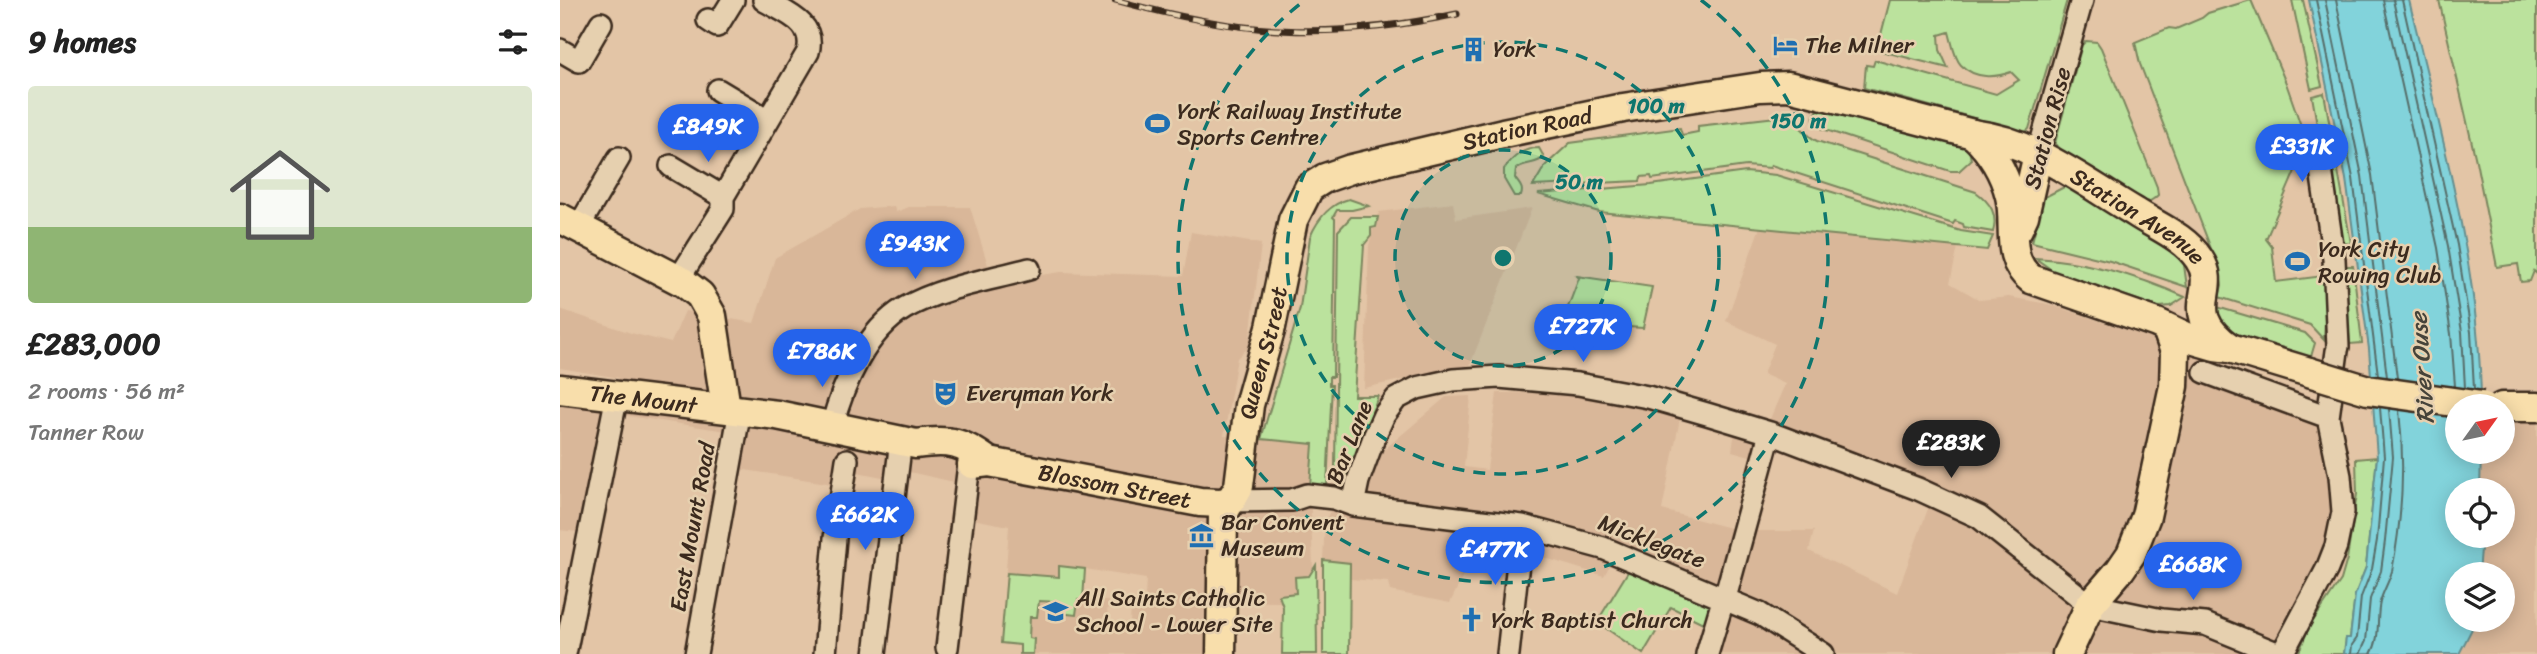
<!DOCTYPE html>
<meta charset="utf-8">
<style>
body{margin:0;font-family:Sriracha,sans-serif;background:#f6f6f6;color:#222;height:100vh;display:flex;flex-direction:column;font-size:26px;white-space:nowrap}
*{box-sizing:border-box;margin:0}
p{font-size:23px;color:#767676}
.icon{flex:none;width:38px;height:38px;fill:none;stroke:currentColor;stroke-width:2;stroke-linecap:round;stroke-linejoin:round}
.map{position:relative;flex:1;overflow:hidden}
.side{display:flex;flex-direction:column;background:#fff;width:560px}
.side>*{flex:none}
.needle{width:46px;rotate:57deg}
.controls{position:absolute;left:1885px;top:394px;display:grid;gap:14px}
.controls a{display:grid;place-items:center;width:70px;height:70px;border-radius:50%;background:#fff;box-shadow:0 4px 18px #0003;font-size:35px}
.price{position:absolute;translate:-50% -60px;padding:0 16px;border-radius:24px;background:#2563eb;color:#fff;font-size:23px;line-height:46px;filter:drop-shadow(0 2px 4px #0008)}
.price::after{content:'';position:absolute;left:50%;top:42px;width:21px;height:16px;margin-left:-10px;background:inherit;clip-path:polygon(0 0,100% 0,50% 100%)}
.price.active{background:#222;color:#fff}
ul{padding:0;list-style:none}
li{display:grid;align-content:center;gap:14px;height:371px;padding:0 28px}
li+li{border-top:2px solid #e0e0e0}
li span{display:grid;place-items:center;height:217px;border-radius:7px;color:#555}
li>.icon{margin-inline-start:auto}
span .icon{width:126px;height:126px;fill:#fffc;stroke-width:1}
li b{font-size:30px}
h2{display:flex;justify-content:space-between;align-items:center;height:84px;padding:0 28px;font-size:30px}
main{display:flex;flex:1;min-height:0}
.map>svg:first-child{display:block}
.built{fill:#d9b799;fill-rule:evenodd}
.green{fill:#bbe29d;stroke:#7b865e;stroke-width:2}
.water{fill:#82d3db;stroke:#668f8f;stroke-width:2}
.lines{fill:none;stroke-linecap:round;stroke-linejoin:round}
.shore{stroke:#576e6a;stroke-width:2}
.minor-casing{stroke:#3b2a1e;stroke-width:26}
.major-casing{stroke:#3b2a1e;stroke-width:33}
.minor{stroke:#e6d0af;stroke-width:21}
.major{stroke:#f8deab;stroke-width:28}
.rail-casing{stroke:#3b2a1e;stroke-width:7}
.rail{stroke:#e6d0af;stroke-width:4.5;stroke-dasharray:13;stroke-linecap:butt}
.major-bridge-casing{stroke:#3b2a1e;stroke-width:33;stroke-linecap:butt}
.major-bridge{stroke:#f8deab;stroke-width:28}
.ring{fill:none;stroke:#0f766e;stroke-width:3.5;stroke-dasharray:12 9}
.labels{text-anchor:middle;stroke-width:5;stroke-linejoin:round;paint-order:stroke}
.poi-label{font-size:23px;fill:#3b2a1e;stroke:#e6d0af;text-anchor:start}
.street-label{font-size:23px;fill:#3b2a1e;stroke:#e6d0af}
.water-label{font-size:24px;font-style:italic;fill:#46433a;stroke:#e6d0af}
.centre{fill:#0f766e;stroke:#e6d0af;stroke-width:3.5}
.ring-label{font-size:21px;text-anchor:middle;font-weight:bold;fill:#0f766e;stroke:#e6d0af;stroke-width:5;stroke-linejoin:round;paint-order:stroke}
</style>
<main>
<section class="side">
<h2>9 homes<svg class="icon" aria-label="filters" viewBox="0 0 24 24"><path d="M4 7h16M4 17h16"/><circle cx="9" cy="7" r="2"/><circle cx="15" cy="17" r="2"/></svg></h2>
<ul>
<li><span style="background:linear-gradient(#dfe7d0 65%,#8fb573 0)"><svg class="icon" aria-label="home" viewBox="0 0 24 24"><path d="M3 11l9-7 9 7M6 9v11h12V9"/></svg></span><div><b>£283,000</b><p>2 rooms · 56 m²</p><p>Tanner Row</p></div></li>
</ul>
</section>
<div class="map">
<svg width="1977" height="654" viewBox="0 0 1977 654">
<rect width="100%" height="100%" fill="#e3c5a6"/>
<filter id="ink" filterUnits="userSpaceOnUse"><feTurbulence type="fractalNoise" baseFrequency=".0143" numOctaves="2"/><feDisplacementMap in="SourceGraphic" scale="14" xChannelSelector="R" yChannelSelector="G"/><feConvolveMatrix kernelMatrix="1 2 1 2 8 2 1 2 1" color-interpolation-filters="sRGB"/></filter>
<g filter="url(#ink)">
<path class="built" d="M893,203L896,219L972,208L910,365L804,388L809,246L813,229L817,228L819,212Z
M334,206L336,212L349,207H410L431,275L463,278L501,272L623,276L631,232L701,244L689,347L677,358L664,436L753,444L750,487L753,568L736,593L719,595L721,602L655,601L654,654H460V645L441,643L449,526L407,518L411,488L394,482L345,471L327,478L277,468L273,484L173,468L179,433L62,415L35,534L0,530V401L50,406L59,378L0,368V309L71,333L111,343L125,311L194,323L215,258L300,209ZM525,569L586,579L585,597H578L577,604H571L570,624L541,622L542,618H547L548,601L523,600Z
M1200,227L1398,247L1390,283L1420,300L1449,297L1488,304L1597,340L1768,417L1774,524L1717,654H1143L1154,605L1051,563L1044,576L972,554L941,571L906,570L890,603L830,591L828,582L790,579V563L763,560L765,521L785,483L886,397L911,396L904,467L927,470L937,393L994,392L1121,413L1102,510L1181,531H1254L1249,551L1337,593L1372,498L1206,441L1201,459L1172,451L1175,430L1207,426L1225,384L1203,374L1215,344L1166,321Z
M1943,418H1977V654H1899L1913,625L1912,620H1942V574H1919L1922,536H1942V490H1920L1921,452H1942Z"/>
<path class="green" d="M1330,0H1507L1469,129L1465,132L1304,88L1306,65L1313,66L1315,60L1436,94L1459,80L1451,72C1435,78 1415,79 1401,65C1394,58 1392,42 1389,32L1379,35L1380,50L1388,68L1317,50Z
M1691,0L1726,83L1747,143L1706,239L1712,247L1716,282L1763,276L1766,301L1764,340L1750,325L1659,297L1662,285L1658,267L1580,64L1575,42L1609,28L1616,29L1642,18L1648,13Z
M1732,0H1743L1762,86L1751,89Z
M1879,0H1977V274L1974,271L1970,281L1961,282L1958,264L1937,267L1916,161Z
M1526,41L1537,42L1541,48L1597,187L1598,195C1593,200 1589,203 1582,201L1501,150L1495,143L1522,45Z
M1764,93L1791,243L1778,244L1752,96Z
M1261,108L1404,144L1409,149L1411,160L1399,171H1390L1263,129C1251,123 1251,115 1261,108Z
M1225,116C1239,121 1244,135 1257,141L1416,192C1431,203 1438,215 1433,232L1404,227L1403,224L1395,221L1393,224L1211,165L1210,168L1186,166L1092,179L1091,176L1081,177L1080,181L973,186L985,166L1010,143L1120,128L1122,135L1138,132V126Z
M979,148L984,157C977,165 964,162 956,169L955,178C959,185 964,187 961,196H954L944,179V169C953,157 963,148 979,148Z
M1186,172L1216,175L1401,231L1433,236L1427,250L1039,212L978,194L1091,185Z
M1508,185L1616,255L1624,265L1627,287L1550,261L1472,242L1483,198Z
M789,199L809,206L792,210H777L773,217L775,219L773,377H769V385H772L767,486L750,487L753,444L701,439L740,308L750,237C758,219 769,204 789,199Z
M791,217H818L816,227L811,228V236L804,245L794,396H818L785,483L778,486L779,469L775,467L778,231Z
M1475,258C1527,261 1576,275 1625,297L1611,306L1599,307L1496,273Z
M1783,266H1793L1802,343L1790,344Z
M1017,276L1092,287L1083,328L1002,323L1019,278Z
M1657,307L1745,333L1755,343L1750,360L1671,335L1657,313Z
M1817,457L1806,567L1795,595L1790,638H1786L1784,654H1738L1749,627L1781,580L1787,559L1797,494L1796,459Z
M763,560L790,563L789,654H763Z
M756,565L757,654H722L723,607L719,595L736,593L735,577L749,576Z
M499,566L525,569L523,600H518L516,615L499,613L500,602L479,601L477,617H470L469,638L474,639L473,654H460V645L441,643L447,573L499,577Z
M1069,570L1154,605L1149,626L1111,607L1083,654L1037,622Z"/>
<path class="water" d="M1749,0H1849C1880,129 1921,273 1921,406H1897V452H1921L1920,490H1897V536H1922L1919,574H1897V620H1912L1914,625L1899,654H1784L1786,638H1790L1795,595L1806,567L1817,457L1809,349L1786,179Z"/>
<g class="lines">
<path class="shore" d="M1756,0L1793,178L1818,375
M1765,0L1802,176L1827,377
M1776,0L1812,175L1837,378
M1823,0L1878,248L1891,334L1895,386
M1833,0L1888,246L1902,332L1905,388
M1842,0L1897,245L1911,332L1914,389
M1791,654L1792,645L1797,638L1801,597L1812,569L1817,540L1824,457L1820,408
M1800,654L1806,641L1810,599L1821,571L1825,541L1833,457L1829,409
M1811,654C1821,638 1816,619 1820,602C1823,591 1829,582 1832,571C1842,519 1845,463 1839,410"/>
<defs>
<path id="minor" d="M148,20L157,26L173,0
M0,50L19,61L41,23
M158,90L208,120
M1757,142L1774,259L1778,347
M1478,154L1522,0
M111,166L163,197
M18,228L59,158
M118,280L163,209V197L248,52C256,22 225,13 204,0
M1645,372L1768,417
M272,426C283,384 306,331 345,308C382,287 429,280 469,269
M671,501L732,500L747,495L774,498L793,505L962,526L1043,548L1200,614L1263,654
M793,505L798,481L815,435L824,415L836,399L857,388L893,380L939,377L1018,384L1088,397L1147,414L1210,433L1358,489L1419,517L1530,605L1602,620L1645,624L1719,654
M1165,598L1210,433
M387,648L409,464
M5,654L57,395
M136,654L180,410
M265,654L275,538L287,460
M315,654L341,440
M948,654L962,526
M1147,654L1164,597
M1722,654L1767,569L1776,546L1783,512L1780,476L1768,417L1777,351"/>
<g id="major">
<path d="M1413,134C1431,151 1444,172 1450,196C1457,224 1444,259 1471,279L1597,323L1631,339L1655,346L1670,348L1749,372"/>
<path d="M0,218L123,282L140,295L152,316L166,408"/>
<path d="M1458,229L1464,216L1478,154"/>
<path id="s1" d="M0,389L217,415L356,444C390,439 402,442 429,462"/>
<path d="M1942,407H1977"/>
<path id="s2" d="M412,464L429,462L640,502L660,503L671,501"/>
<path id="s3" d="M661,654L663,514L679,486L689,405L711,327L733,220L749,188L765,178L791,169L943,133L1063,108L1200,87L1228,86L1248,91L1413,134C1435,137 1459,144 1479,155C1512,171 1543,193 1575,212C1596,226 1625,237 1639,259C1661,291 1618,311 1670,348"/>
<path d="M1507,654L1530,605L1560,570L1571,554L1586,516L1614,386L1615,352L1607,329"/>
</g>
</defs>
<use href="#minor" class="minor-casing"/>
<use href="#major" class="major-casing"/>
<use href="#minor" class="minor"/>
<use href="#major" class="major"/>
<defs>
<path id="rail" d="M555,0C681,35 768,41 897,14"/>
</defs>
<use href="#rail" class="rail-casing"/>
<use href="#rail" class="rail"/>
<defs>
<path id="major-bridge" d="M1749,372L1808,390L1922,406"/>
</defs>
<use href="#major-bridge" class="major-bridge-casing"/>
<use href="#major-bridge" class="major-bridge"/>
</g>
</g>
<circle cx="943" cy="258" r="108" fill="#0f766e" fill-opacity=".12"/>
<g class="ring">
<circle cx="943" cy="258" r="108"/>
<circle cx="943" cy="258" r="216"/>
<path d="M1141 0A325 325 0 1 1 745 0"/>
</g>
<defs>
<symbol id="hotel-bare" viewBox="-9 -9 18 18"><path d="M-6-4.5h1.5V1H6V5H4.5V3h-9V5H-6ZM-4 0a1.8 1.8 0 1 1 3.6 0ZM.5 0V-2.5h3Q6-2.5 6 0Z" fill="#1f6fb2" stroke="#e6d0af" stroke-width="2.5" paint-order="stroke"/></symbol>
<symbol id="building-bare" viewBox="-9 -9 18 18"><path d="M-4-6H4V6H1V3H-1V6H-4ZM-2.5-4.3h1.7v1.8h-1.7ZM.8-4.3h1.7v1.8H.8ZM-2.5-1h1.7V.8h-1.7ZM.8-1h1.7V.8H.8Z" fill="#1f6fb2" stroke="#e6d0af" stroke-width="2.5" paint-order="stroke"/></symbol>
<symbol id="stadium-bare" viewBox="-9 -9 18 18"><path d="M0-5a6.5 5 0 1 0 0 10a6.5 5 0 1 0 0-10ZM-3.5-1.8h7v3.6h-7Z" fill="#1f6fb2" stroke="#e6d0af" stroke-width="2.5" paint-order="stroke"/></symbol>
<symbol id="theatre-bare" viewBox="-9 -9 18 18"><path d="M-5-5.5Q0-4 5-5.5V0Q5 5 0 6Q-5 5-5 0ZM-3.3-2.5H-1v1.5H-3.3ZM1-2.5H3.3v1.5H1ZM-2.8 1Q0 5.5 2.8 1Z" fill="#1f6fb2" stroke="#e6d0af" stroke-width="2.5" paint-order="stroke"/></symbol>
<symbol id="museum-bare" viewBox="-9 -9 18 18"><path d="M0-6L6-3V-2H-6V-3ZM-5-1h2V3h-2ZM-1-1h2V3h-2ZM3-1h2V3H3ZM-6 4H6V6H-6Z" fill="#1f6fb2" stroke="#e6d0af" stroke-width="2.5" paint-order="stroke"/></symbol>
<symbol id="school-bare" viewBox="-9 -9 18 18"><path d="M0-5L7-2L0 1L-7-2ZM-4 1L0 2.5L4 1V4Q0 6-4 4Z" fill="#1f6fb2" stroke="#e6d0af" stroke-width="2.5" paint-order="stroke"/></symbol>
<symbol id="church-bare" viewBox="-9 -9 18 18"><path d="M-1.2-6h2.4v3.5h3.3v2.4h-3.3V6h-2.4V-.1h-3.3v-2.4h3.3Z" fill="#1f6fb2" stroke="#e6d0af" stroke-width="2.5" paint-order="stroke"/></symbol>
</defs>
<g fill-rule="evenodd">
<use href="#hotel-bare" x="1208" y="28" width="35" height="35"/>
<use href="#building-bare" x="896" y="32" width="35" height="35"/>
<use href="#stadium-bare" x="580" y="106" width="35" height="35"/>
<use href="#stadium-bare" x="1720" y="244" width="35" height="35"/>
<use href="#theatre-bare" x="368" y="376" width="35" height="35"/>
<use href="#museum-bare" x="624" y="518" width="35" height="35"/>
<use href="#school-bare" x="478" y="594" width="35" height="35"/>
<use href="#church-bare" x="894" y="602" width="35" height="35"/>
</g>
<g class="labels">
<g class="poi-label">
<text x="1245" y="53">The Milner</text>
<text x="933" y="57">York</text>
<text x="617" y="119">York Railway Institute<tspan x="617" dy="26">Sports Centre</tspan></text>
<text x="1758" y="257">York City<tspan x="1758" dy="26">Rowing Club</tspan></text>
<text x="406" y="401">Everyman York</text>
<text x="661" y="530">Bar Convent<tspan x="661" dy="26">Museum</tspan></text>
<text x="516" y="606">All Saints Catholic<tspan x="516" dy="26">School - Lower Site</tspan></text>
<text x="931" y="628">York Baptist Church</text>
</g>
<g class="street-label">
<text dy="8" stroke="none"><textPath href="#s3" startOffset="707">Station Road</textPath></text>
<text transform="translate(1487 128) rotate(-75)" y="8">Station Rise</text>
<text dy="8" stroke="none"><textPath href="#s3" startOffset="1349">Station Avenue</textPath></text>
<text dy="8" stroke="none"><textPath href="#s3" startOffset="308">Queen Street</textPath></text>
<text dy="8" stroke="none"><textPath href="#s1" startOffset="84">The Mount</textPath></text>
<text transform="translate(789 442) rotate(-68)" y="8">Bar Lane</text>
<text dy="8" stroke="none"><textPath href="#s2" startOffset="145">Blossom Street</textPath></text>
<text transform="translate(132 527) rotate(-80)" y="8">East Mount Road</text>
<text transform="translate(1092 541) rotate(21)" y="8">Micklegate</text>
</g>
<g class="water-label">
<text transform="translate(1862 368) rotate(-94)" y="8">River Ouse</text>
</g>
</g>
<circle cx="943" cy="258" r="10" class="centre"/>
<g class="ring-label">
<text x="1096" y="113">100 m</text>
<text x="1238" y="128">150 m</text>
<text x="1019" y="189">50 m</text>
</g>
</svg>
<div class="controls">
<a><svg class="needle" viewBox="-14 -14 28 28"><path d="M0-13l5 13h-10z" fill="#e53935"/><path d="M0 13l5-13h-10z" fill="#767676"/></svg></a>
<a><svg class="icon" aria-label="locate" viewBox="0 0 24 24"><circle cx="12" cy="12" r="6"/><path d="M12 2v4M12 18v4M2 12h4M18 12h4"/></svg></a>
<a><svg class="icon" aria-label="layers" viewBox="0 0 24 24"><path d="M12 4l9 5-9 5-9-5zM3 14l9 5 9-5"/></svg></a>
</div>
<b class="price" style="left:148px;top:164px">£849K</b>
<b class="price" style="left:1742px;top:184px">£331K</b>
<b class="price" style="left:355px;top:281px">£943K</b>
<b class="price" style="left:1023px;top:364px">£727K</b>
<b class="price" style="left:262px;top:389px">£786K</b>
<b class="price active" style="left:1391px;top:480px">£283K</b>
<b class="price" style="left:305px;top:552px">£662K</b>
<b class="price" style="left:935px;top:587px">£477K</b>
<b class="price" style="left:1633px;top:602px">£668K</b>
</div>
</main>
